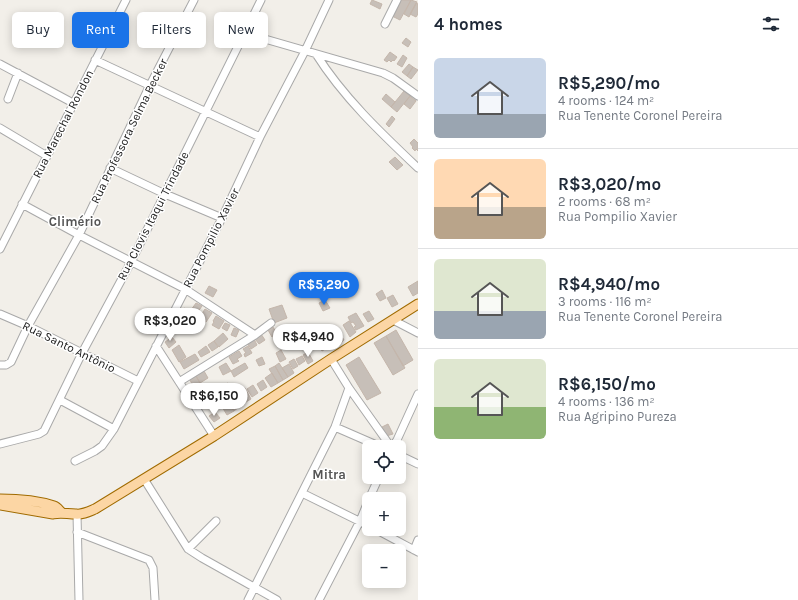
<!DOCTYPE html>
<meta charset="utf-8">
<style>
body{margin:0;font-family:Karla,sans-serif;background:#f2f2f3;color:#1f2937;height:100vh;display:flex;flex-direction:column;font-size:15px;white-space:nowrap}
*{box-sizing:border-box;margin:0}
p{font-size:13px;color:#747a83}
.icon{flex:none;width:22px;height:22px;fill:none;stroke:currentColor;stroke-width:2;stroke-linecap:round;stroke-linejoin:round}
.map{position:relative;flex:1;overflow:hidden}
.drawer{display:flex;flex-direction:column;background:#fff;width:380px}
.drawer>*{flex:none}
.top-card{position:absolute;left:12px;top:12px;width:346px;height:36px;display:flex;gap:8px}
.tools{position:absolute;left:362px;top:440px;display:grid;gap:8px}
.tools a{display:grid;place-items:center;width:44px;height:44px;border-radius:6px;background:#fff;box-shadow:0 2px 10px #0003;font-size:20px}
.price{position:absolute;translate:-50% -34px;padding:0 9px;border-radius:14px;background:#fff;color:#222;font-size:13px;line-height:26px;filter:drop-shadow(0 1px 2px #0008)}
.price::after{content:'';position:absolute;left:50%;top:24px;width:12px;height:9px;margin-left:-6px;background:inherit;clip-path:polygon(0 0,100% 0,50% 100%)}
.price.on{background:#1a73e8;color:#fff}
ul{padding:0;list-style:none}
li{display:flex;align-items:center;gap:12px;height:100px;padding:0 16px}
li+li{border-top:1px solid #e0e1e3}
li span{display:grid;place-items:center;flex:none;width:112px;height:80px;border-radius:6px;color:#555}
li>.icon{margin-inline-start:auto}
span .icon{width:48px;height:48px;fill:#fffc;stroke-width:1}
li b{font-size:17px}
h2{display:flex;justify-content:space-between;align-items:center;height:48px;padding:0 16px;font-size:17px}
.pill{padding:0 14px;border-radius:6px;background:#fff;box-shadow:0 2px 10px #0003;font-size:14px;line-height:36px}
.pill.on{background:#1a73e8;color:#fff}
main{display:flex;flex:1;min-height:0}
.map>svg:first-child{display:block}
.building{fill:#c7bfb8;stroke:#c4b6ab}
.lines{fill:none;stroke-linecap:round;stroke-linejoin:round}
.minor-casing{stroke:#a9a9a9;stroke-width:9}
.major-casing{stroke:#a06b00;stroke-width:11}
.minor{stroke:#fff;stroke-width:7}
.major{stroke:#fcd6a4;stroke-width:9}
.labels{text-anchor:middle;stroke-width:3;stroke-linejoin:round;paint-order:stroke}
.street-label{font-size:12px;fill:#222;stroke:#fff}
.neighbourhood-label{font-size:13px;font-weight:bold;fill:#555;stroke:#fff}
</style>
<main>
<div class="map">
<svg width="418" height="600" viewBox="0 0 418 600">
<rect width="100%" height="100%" fill="#f2efe9"/>
<path class="building" d="M372,0L382,4L380,9L370,4Z
M401,0H411L400,20L392,16Z
M411,0L417,2L409,17L404,14Z
M416,3L418,4V14L416,17L410,14Z
M406,38L411,42L408,47L402,43Z
M390,52L397,57L394,61L393,60L391,62L389,60L387,62L384,60Z
M403,55L407,58L402,67L397,64Z
M409,64L413,67L407,76L402,72Z
M413,67L418,70L411,79L407,76Z
M404,91L410,96L397,112L391,107Z
M386,94L395,102L391,107L382,99Z
M410,96L416,101L410,109L404,104Z
M392,116L395,119L389,127L386,124Z
M414,139L418,143V151L416,149L415,151L412,148L413,147L410,143Z
M395,157L403,165L397,170L389,162Z
M418,281V293L413,296L408,287Z
M209,286L217,290L213,297L205,293Z
M382,290L386,298L380,301L376,294Z
M393,295L398,304L392,307L387,298Z
M325,300L330,308L323,311L319,303Z
M196,303L202,306L197,313L191,310Z
M282,305L287,318L274,323L269,309Z
M184,308L190,311L186,318L180,315Z
M205,309L212,313L206,322L199,318Z
M369,311L374,319L368,322L363,314Z
M356,313L364,326L356,330L354,327L356,326L353,322L351,323L348,317Z
M216,316L224,321L219,329L212,325L214,322L213,321Z
M349,321L356,332L350,337L343,325Z
M225,323L230,325L227,331L222,328Z
M273,327L277,334L272,337L268,330Z
M234,328L239,330L236,337L231,335Z
M337,329L344,340L339,344L332,333Z
M396,330L413,360L403,366L386,336Z
M223,333L228,339L219,347L214,341Z
M322,333L330,346L322,351L314,338Z
M261,334L265,340L259,344L255,339Z
M386,336L405,368L393,375L374,343Z
M172,337L176,342L169,348L165,342Z
M254,339L257,345L251,349L247,343Z
M214,341L218,347L212,351L208,345Z
M179,345L186,357L179,362L172,350Z
M206,346L210,352L201,357L198,352Z
M248,346L252,353L245,357L244,354L246,353L243,349Z
M281,350L286,359L280,362L276,353Z
M239,351L242,356L237,359L239,361L233,364L229,357Z
M308,352L313,361L308,364L303,355Z
M195,354L199,360L184,369L180,362Z
M302,356L305,361L299,365L296,359Z
M262,357L265,364L259,366L256,360Z
M359,357L381,393L367,400L346,365Z
M294,359L298,366L293,369L289,362Z
M226,363L231,371L223,375L219,367Z
M245,363L248,368L234,377L231,371Z
M279,363L288,377L283,380L275,366Z
M289,364L294,373L288,377L282,368Z
M275,366L283,380L278,383L269,369Z
M204,371L208,378L200,383L196,376Z
M272,373L278,383L271,387L265,378Z
M196,376L200,383L193,386L190,380Z
M263,380L267,387L261,391L257,384Z
M228,383L232,390L227,393L222,386Z
M253,385L258,393L252,397L247,389Z
M245,388L251,399L246,402L240,391Z
M243,396L246,402L241,405L237,399Z
M233,397L239,407L234,411L227,401Z
M227,401L234,411L227,415L221,405Z
M215,412L220,418L214,422L209,416Z
M388,424L393,434L386,436L382,427Z"/>
<g class="lines">
<defs>
<path id="minor" d="M385,24L397,0
M244,33L383,73L393,78L418,96
M316,54C343,97 381,133 418,168
M95,60L260,137
M0,64L73,103
M8,99L18,73
M0,128L47,156
M110,168L165,194L222,218
M22,204L79,235L185,289L255,335
M0,249L126,0
M0,314L28,326L138,381
M393,320L418,333
M156,346L214,436
M331,359L349,388L391,447
M0,365H6L11,362L28,326L79,235L150,85L194,0
M179,382L255,335L271,323
M60,400L114,429
M335,427L381,447
M0,444L39,434L44,431L82,353L131,262L261,0
M392,447L397,440L418,394
M399,455L418,464
M75,461L95,451L102,446L114,429L222,218L260,137L305,51L329,0
M144,479L188,549L202,558L277,600
M302,493L369,526
M369,499L379,477
M77,514L79,600
M375,529L418,552
M77,532L149,560L153,568L155,600
M188,549L216,521
M414,550L418,540
M248,600L335,427L349,388
M319,600L360,521L369,499"/>
<path id="major" d="M0,499C16,499 39,501 54,506C57,507 59,510 61,512
M0,505L53,514C61,512 67,514 76,514C82,515 88,512 95,509L214,436L331,359L418,304"/>
</defs>
<use href="#minor" class="minor-casing"/>
<use href="#major" class="major-casing"/>
<use href="#minor" class="minor"/>
<use href="#major" class="major"/>
</g>
<g class="labels">
<g class="street-label">
<text transform="translate(63 124) rotate(-63)" y="4">Rua Marechal Rondon</text>
<text transform="translate(129 131) rotate(-64)" y="4">Rua Professora Selma Becker</text>
<text transform="translate(153 216) rotate(-63)" y="4">Rua Clovis Itaqui Trindade</text>
<text transform="translate(211 238) rotate(-63)" y="4">Rua Pompilio Xavier</text>
<text transform="translate(69 347) rotate(26)" y="4">Rua Santo Antônio</text>
</g>
<g class="neighbourhood-label">
<text x="75" y="226">Climério</text>
<text x="329" y="479">Mitra</text>
</g>
</g>
</svg>
<div class="tools">
<a><svg class="icon" aria-label="locate" viewBox="0 0 24 24"><circle cx="12" cy="12" r="6"/><path d="M12 2v4M12 18v4M2 12h4M18 12h4"/></svg></a>
<a>+</a>
<a>−</a>
</div>
<b class="price on" style="left:324px;top:306px">R$5,290</b>
<b class="price" style="left:170px;top:342px">R$3,020</b>
<b class="price" style="left:308px;top:358px">R$4,940</b>
<b class="price" style="left:214px;top:417px">R$6,150</b>
<div class="top-card">
<a class="pill">Buy</a>
<a class="pill on">Rent</a>
<a class="pill">Filters</a>
<a class="pill">New</a>
</div>
</div>
<section class="drawer">
<h2>4 homes<svg class="icon" aria-label="filters" viewBox="0 0 24 24"><path d="M4 7h16M4 17h16"/><circle cx="9" cy="7" r="2"/><circle cx="15" cy="17" r="2"/></svg></h2>
<ul>
<li><span style="background:linear-gradient(#c9d6e8 70%,#9aa5b1 0)"><svg class="icon" aria-label="home" viewBox="0 0 24 24"><path d="M3 11l9-7 9 7M6 9v11h12V9"/></svg></span><div><b>R$5,290/mo</b><p>4 rooms · 124 m²</p><p>Rua Tenente Coronel Pereira</p></div></li>
<li><span style="background:linear-gradient(#ffd9b3 60%,#b9a48a 0)"><svg class="icon" aria-label="home" viewBox="0 0 24 24"><path d="M3 11l9-7 9 7M6 9v11h12V9"/></svg></span><div><b>R$3,020/mo</b><p>2 rooms · 68 m²</p><p>Rua Pompilio Xavier</p></div></li>
<li><span style="background:linear-gradient(#dfe7d0 65%,#9aa5b1 0)"><svg class="icon" aria-label="home" viewBox="0 0 24 24"><path d="M3 11l9-7 9 7M6 9v11h12V9"/></svg></span><div><b>R$4,940/mo</b><p>3 rooms · 116 m²</p><p>Rua Tenente Coronel Pereira</p></div></li>
<li><span style="background:linear-gradient(#dfe7d0 60%,#8fb573 0)"><svg class="icon" aria-label="home" viewBox="0 0 24 24"><path d="M3 11l9-7 9 7M6 9v11h12V9"/></svg></span><div><b>R$6,150/mo</b><p>4 rooms · 136 m²</p><p>Rua Agripino Pureza</p></div></li>
</ul>
</section>
</main>
